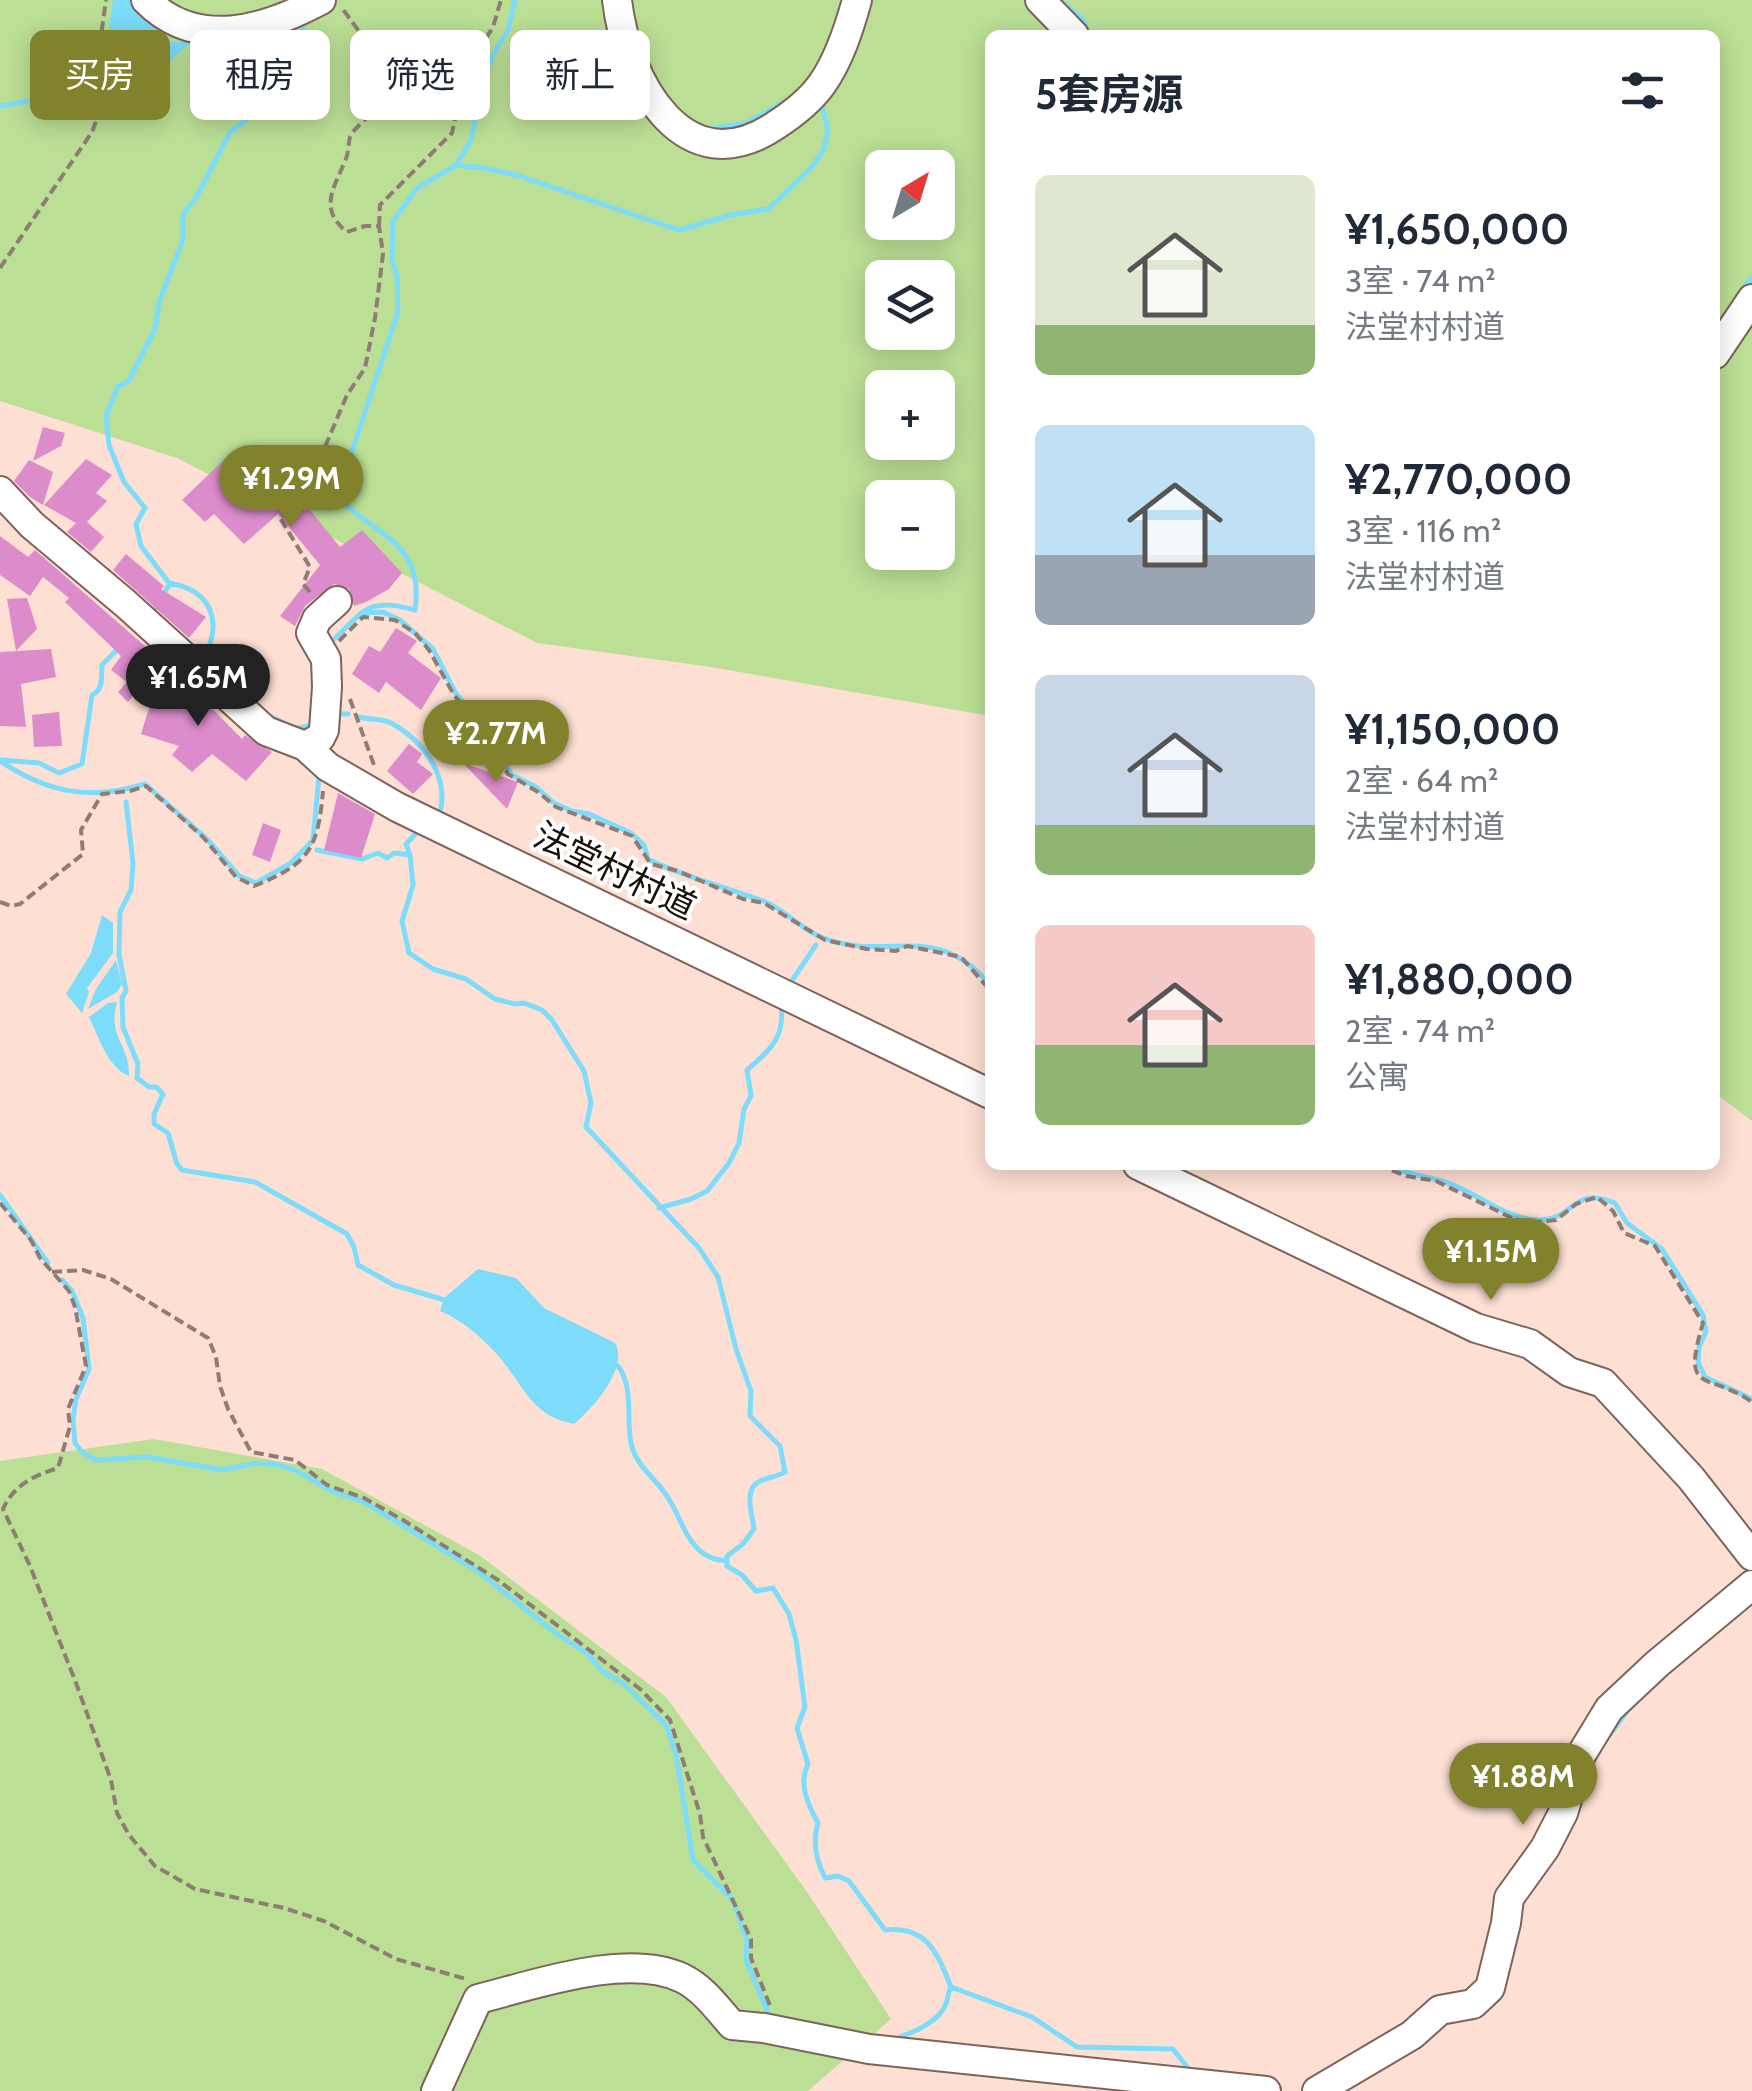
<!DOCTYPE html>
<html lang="zh">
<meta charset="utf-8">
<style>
body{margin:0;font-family:Cabin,"Noto Sans SC",sans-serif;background:#f6f6f7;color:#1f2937;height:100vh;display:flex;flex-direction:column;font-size:38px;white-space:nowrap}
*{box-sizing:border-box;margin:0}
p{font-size:32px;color:#747a83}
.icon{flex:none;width:55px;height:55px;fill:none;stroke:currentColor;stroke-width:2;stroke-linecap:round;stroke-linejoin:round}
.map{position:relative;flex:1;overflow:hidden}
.panel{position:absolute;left:985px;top:30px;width:735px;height:1140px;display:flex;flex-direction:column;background:#fff;border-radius:15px;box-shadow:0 5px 25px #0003}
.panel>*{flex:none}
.banner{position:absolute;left:30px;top:30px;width:805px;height:90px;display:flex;gap:20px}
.needle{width:65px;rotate:38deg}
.tools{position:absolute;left:865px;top:150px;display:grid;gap:20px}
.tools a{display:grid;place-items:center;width:90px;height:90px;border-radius:15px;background:#fff;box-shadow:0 5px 25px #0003;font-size:50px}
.price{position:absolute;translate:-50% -85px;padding:0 22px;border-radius:35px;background:#81822b;color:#fff;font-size:32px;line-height:65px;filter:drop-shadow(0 2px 5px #0008)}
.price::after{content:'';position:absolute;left:50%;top:60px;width:30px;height:22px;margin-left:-15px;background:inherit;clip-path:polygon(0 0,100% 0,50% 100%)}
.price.on{background:#222;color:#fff}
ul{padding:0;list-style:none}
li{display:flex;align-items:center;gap:30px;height:250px;padding:0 50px}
li span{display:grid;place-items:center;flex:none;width:280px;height:200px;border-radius:15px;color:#555}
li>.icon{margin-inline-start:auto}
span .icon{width:120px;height:120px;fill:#fffc;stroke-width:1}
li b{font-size:42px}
h2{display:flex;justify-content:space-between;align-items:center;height:120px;padding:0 50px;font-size:42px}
.tag{padding:0 35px;border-radius:15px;background:#fff;box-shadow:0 5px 25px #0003;font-size:35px;line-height:90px}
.tag.on{background:#81822b;color:#fff}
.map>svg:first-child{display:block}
.green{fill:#bbdf95;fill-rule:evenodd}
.water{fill:#7cdcfa}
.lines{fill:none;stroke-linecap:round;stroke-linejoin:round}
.stream{stroke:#7cdcfa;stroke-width:5}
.building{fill:#dc8ccb}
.minor-casing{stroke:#7d6359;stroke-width:32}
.path{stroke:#907c74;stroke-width:4;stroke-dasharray:10 5;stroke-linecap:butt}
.minor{stroke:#fff;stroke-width:28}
.labels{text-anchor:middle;stroke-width:8;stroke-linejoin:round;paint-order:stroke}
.street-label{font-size:35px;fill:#180e0a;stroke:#fff}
</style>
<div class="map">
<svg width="1752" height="2091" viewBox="0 0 1752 2091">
<rect width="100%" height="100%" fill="#fddfd3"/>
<path class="green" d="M0,0H1752V1121L1715,1093V35H990V716L711,667L537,643L177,458L0,401ZM882,168H938V222H882ZM882,278H938V332H882ZM882,388H938V442H882ZM882,498H938V552H882Z
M154,1439L322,1469L479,1555L666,1697L807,1892L891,2019L808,2091H0V1461Z"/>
<path class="water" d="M113,0H135L170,42H192L148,79L137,81L115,67L109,26Z
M102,915L113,923V953L87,988L89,992L82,1013L66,994L91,953Z
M116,960L122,984L117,992L88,1009L96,989Z
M117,1002C107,1038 130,1043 129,1076C107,1067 99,1037 89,1017L108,1003Z
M478,1269L516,1278L544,1308L615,1343C629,1368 593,1408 574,1424C533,1417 524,1387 501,1359C484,1339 464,1321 440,1311L444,1298Z"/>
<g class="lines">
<path class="stream" d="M1060,0L1083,20L1089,35
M0,106L70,94
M709,129L747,123L791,98
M456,165L471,140L480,93L492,56L508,30L515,0
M1739,294L1752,277
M361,613C378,601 396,605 415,610C425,542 376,536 337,497L398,312L397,276L392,261L393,221L417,188L456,165L484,168L516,175L679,230L731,215L768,209L810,169L823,151L828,132L821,100
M152,615L170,583
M327,646L361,613L383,612L400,620L433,649L455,692L480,725L512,775L536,787L554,803L572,811L589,814L631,833L644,845L648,859C681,876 728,888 763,901C785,909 800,929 821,937C887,964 935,918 990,985
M213,665C203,644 214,644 213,625C212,598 192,587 169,583L141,546L136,524L145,508L124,482L109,445L106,416L118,386L128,382L155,329L159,302L183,240V214L196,198L230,132L254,114L269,87L302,54L303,27
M337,714H348
M269,716C284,722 298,735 312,723
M359,717C369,720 381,718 391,723C424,741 451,778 439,816
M2,760L39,763L59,773L82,764L92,695C104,689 101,677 102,665L119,648
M0,761C48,793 91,801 145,784L207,839L239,876L256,883L291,863L313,840L319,776
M126,802L133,863L131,890L120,912L119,954L126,991L122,998L123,1027L138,1064L137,1078L149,1087H156L163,1094L154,1114V1124L168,1133L177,1164L182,1170L255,1182L347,1234L354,1247L358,1265L394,1285L448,1301
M317,850L362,859L378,853L387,858L394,853L410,855L413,885L402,921L409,953L433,969L466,979L495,999L515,1004L524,1003L542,1010L552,1020L584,1071L591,1103L586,1127L699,1248L718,1277L736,1349L751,1391L750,1416L780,1446L785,1472C777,1477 768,1477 760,1481C743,1489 752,1513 754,1529L743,1544L727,1556V1566L742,1575L756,1591L773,1588L789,1614L796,1640L805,1707L797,1728L808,1764C798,1784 808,1805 818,1823C812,1842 816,1860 825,1878L838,1876L849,1881L885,1930C927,1926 937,1952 951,1987L1032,2017L1077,2047L1173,2049L1191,2072
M410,855L406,844L419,830
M789,985L816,945
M1385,1165C1405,1174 1425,1176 1445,1182C1476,1192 1505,1219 1538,1220C1576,1220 1571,1185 1615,1203L1627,1223L1662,1249L1703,1315L1706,1332L1699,1347L1698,1362L1705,1377L1752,1399
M0,1195L48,1263
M659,1208L691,1199L707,1191L729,1163L739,1143L744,1109L751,1096L747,1070C771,1049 785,1038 781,1005
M62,1280L72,1291L83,1318L89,1369L76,1399L73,1420L75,1443L83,1453L96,1460L148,1457L222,1470L257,1463L280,1465L299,1472L332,1491L364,1502L475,1569L558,1635L588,1654L602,1671L624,1684L666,1725L676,1754L693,1860L733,1900L747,1941L746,1960L770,2017
M618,1366C634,1387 626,1418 631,1443C636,1468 659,1480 670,1501C680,1517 684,1535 698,1549C706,1557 714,1560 726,1561
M1605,1741L1631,1706
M894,2039C912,2033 938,2023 946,2004C948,1998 948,1992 951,1987"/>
</g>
<path class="building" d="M43,427L65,433L61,446L33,461Z
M229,455L266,461L299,493L297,494L340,547L362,530L402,573L389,589L366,602L354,606L349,589L334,584L305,606L295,626L280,616L320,565L278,514L244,544L214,514L205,522L182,500Z
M86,459L112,475L96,493L107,501L87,522L104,537L91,552L67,532L76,523L44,505Z
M29,460L53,472L43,505L30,497L14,481Z
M0,536L28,557L35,550L162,661L128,702L118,692L127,682L111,670L121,656L65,602L69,598L43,577L30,596L0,575Z
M126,554L164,586L161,589L206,617L189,638L113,570Z
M27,598L37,629L16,651L7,599Z
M396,628L417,641L408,653L441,678L421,710L386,682L379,693L352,674L369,646L380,652Z
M51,649L56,677L21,684L26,727L0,726V652Z
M162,666L173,670L195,691L242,739L245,735L272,752L246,781L212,754L192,772L172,755L179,746L141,734Z
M455,700L481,731L453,752L428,726Z
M59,712L62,746L34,747L32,715Z
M409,744L422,754L417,762L433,774L413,794L387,771Z
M463,763L518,782L507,809Z
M338,793L375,814L361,858L324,850Z
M263,823L281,830L270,862L252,855Z"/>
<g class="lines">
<defs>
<path id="minor" d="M146,0C196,51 265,30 321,0
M617,0C626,80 684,188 776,125C793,114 810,101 822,84C839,60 849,29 857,0
M1040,0L1074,35
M1715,354L1752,299
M0,491L32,525L126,604L266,731L305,746L328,767L397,807L990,1094
M305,746L320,738L324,730L327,687L326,659L311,633L317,619L337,601
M1138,1165L1476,1328L1530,1344L1569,1372L1603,1383L1691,1478L1752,1556
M436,2091L478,1999C534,1985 626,1952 682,1978C703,1988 717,2008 732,2025L764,2028L869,2049L1266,2091
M1317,2091L1412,2035L1440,2010L1473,2004L1490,1988L1506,1923L1509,1898L1545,1848L1563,1813L1581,1755L1609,1709L1657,1664L1752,1585"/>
</defs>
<use href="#minor" class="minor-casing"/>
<path class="path" d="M379,226L380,205L452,133L460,96L468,84L475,56L493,27L501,0
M0,268L92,132L100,111L92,101L106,0
M310,592L303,584L310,567L280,518L301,500L297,481L316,468L347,395L365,368L375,318L383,254L379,226H365L347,232C318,209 334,188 345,161C349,153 348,145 350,137C354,128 365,121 371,113C381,99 384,84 385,67L342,8
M339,641L363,617L395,620L415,633L429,650L454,695L481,728L508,774L538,792L556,807L632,836L651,864L678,871L743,899L764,903L825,940L867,949L896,951L907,946L961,957L990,990
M350,699L374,765
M0,902L11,906L20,904L83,854L81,830L102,794L130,791L146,786L203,837L236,877L254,886C309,864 318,849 323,791
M1378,1165L1406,1176L1436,1181L1514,1219L1535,1222L1556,1220L1576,1204L1597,1197L1613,1211L1624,1233L1655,1246L1703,1323C1681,1397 1706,1370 1752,1402
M0,1203L31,1240L40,1258L69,1291L75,1307L86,1366L68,1409L70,1426L58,1468C33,1476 14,1485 3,1509L30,1566L76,1683L111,1780L117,1813L129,1835L155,1866L195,1889L284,1908L324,1921L396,1959L466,1979
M52,1272L83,1270L111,1279L208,1338L216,1357L220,1386L228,1409L251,1452L295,1460L327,1485L364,1498L403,1520L498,1580L640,1689L670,1720L700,1814L703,1837L751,1939V1958L771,2008"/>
<use href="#minor" class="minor"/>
</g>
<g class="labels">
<g class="street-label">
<text transform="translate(615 871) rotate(26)" y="12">法堂村村道</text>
</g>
</g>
</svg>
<div class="tools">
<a><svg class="needle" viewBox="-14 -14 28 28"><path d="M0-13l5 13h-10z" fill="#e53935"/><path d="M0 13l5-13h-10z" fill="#747a83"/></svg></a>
<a><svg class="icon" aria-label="layers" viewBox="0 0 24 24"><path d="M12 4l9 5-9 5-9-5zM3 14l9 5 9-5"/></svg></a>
<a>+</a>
<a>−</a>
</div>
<b class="price" style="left:291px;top:530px">¥1.29M</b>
<b class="price on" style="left:198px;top:729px">¥1.65M</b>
<b class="price" style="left:496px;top:785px">¥2.77M</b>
<b class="price" style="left:1491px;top:1303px">¥1.15M</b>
<b class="price" style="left:1523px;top:1828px">¥1.88M</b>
<div class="banner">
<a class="tag on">买房</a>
<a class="tag">租房</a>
<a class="tag">筛选</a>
<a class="tag">新上</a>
</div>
<section class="panel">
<h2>5套房源<svg class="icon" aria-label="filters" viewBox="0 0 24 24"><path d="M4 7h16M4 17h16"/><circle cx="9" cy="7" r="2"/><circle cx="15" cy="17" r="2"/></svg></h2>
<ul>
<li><span style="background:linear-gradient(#dfe7d0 75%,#8fb573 0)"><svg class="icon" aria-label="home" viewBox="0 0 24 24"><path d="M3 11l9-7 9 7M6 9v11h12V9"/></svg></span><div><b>¥1,650,000</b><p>3室 · 74 m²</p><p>法堂村村道</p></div></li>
<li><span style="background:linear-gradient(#bfe0f5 65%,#9aa5b1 0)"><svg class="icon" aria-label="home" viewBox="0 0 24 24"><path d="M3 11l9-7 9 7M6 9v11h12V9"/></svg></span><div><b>¥2,770,000</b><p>3室 · 116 m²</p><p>法堂村村道</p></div></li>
<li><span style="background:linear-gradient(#c9d6e8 75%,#8fb573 0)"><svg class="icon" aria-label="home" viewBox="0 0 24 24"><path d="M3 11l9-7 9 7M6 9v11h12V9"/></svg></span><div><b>¥1,150,000</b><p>2室 · 64 m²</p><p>法堂村村道</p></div></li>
<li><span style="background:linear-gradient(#f6c9c9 60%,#8fb573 0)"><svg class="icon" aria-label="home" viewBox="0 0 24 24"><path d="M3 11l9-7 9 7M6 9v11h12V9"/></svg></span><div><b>¥1,880,000</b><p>2室 · 74 m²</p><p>公寓</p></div></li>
</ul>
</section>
</div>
